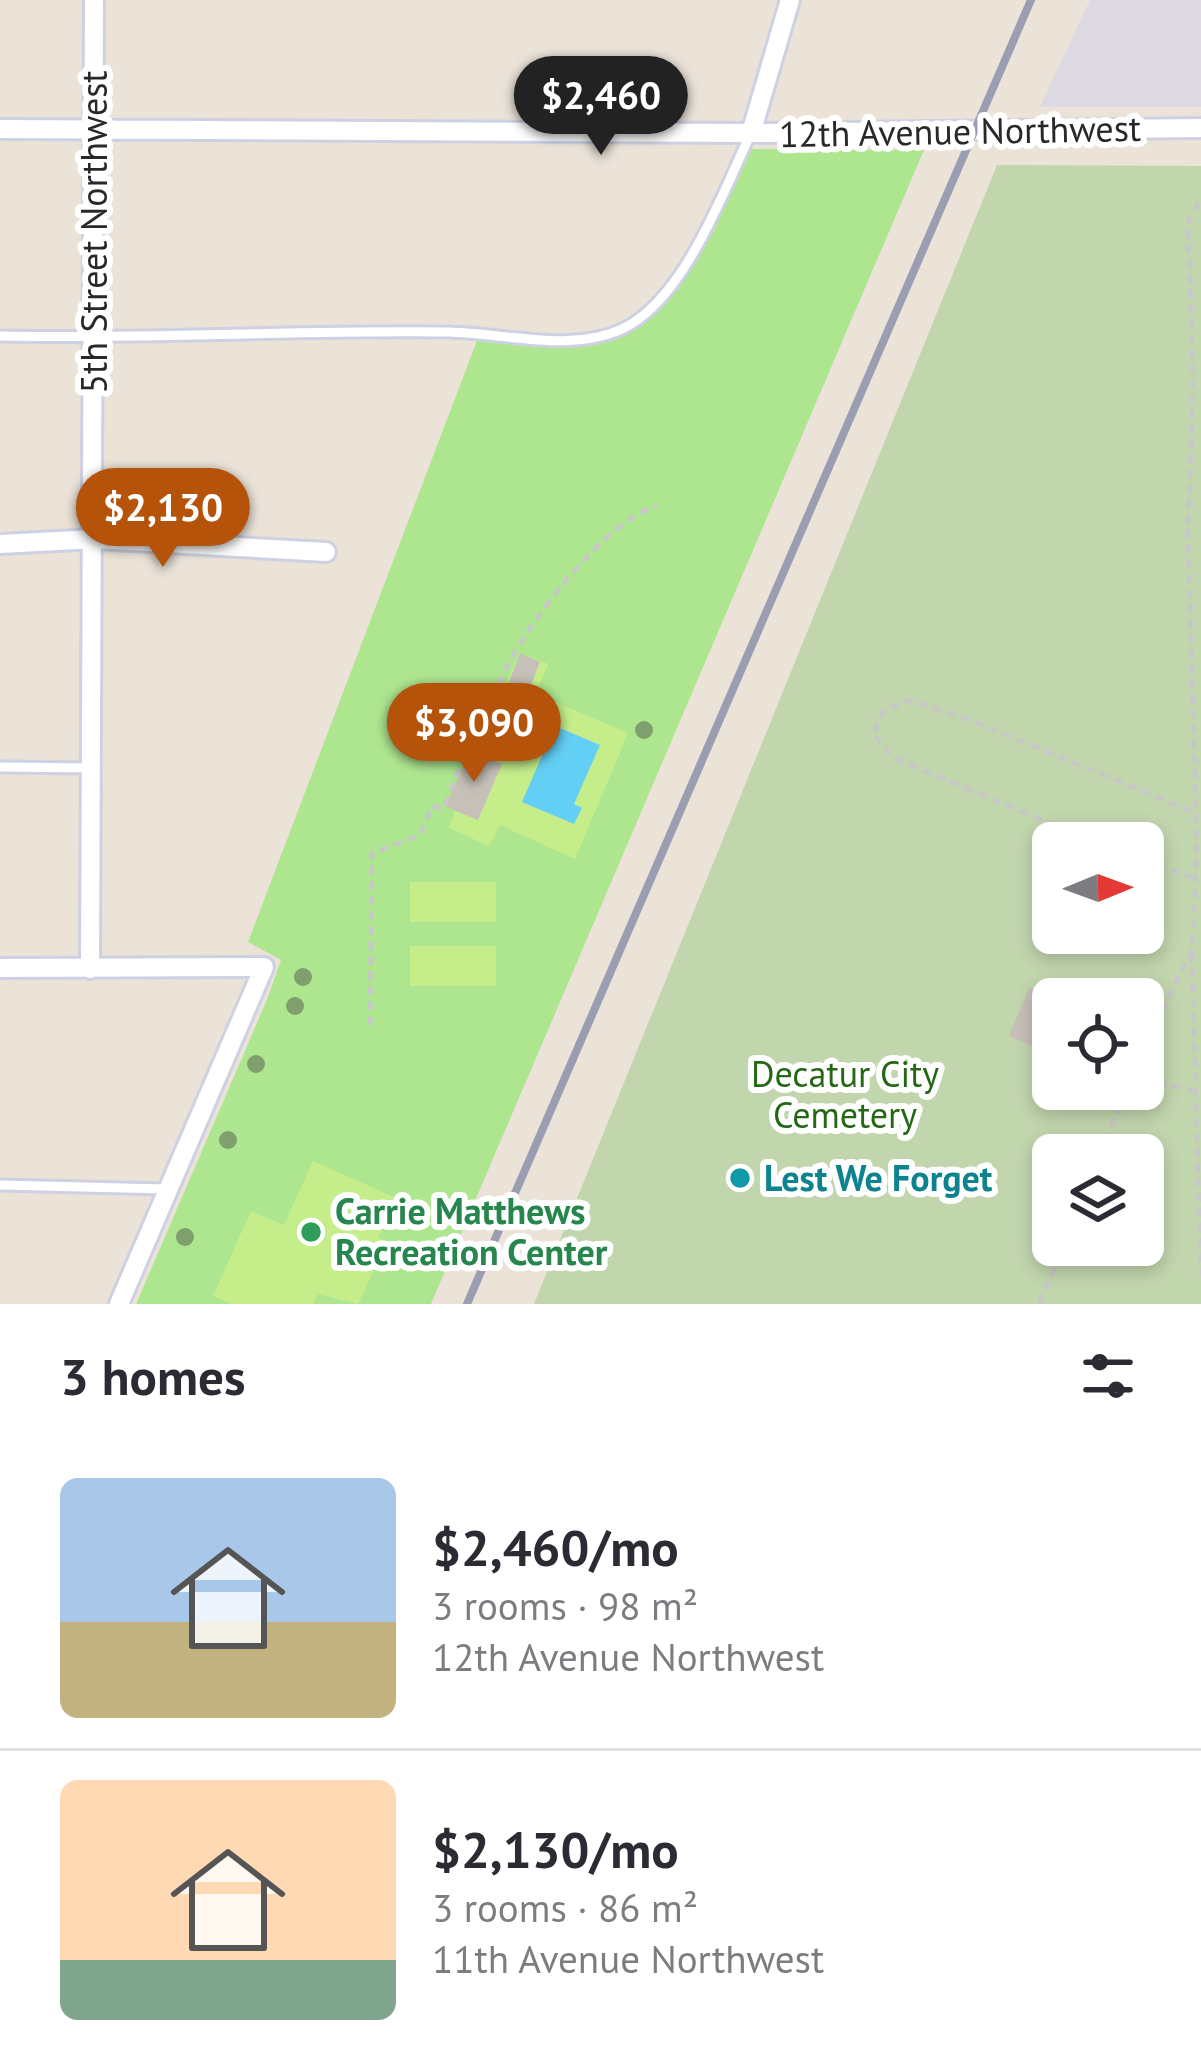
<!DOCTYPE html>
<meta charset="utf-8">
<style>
body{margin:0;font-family:"PT Sans",sans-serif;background:#f7f7f7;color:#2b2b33;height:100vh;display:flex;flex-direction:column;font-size:45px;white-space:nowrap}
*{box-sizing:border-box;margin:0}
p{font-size:39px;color:#7c7c81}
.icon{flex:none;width:66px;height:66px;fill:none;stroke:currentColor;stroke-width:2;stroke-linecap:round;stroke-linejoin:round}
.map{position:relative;height:1304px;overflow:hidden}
.side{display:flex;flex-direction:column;background:#fff;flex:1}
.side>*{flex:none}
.needle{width:78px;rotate:89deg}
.tools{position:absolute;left:1032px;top:822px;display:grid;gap:24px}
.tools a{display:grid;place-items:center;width:132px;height:132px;border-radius:18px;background:#fff;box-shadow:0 6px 18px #0003;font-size:60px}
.price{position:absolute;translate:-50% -102px;padding:0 27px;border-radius:42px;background:#b45309;color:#fff;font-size:39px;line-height:78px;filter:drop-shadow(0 3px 6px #0008)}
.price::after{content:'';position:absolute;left:50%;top:72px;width:36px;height:27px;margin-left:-18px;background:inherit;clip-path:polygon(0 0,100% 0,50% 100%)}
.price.active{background:#222;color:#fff}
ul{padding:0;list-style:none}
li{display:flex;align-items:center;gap:36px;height:300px;padding:0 60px}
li+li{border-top:3px solid #e1e1e2}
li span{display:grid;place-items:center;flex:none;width:336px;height:240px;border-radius:18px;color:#555}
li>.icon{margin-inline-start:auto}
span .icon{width:144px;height:144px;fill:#fffc;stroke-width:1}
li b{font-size:51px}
h2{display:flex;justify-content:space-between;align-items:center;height:144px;padding:0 60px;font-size:51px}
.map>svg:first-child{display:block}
.industrial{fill:#dcd9e3}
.green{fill:#aee690}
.cemetery{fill:#c2d6ae;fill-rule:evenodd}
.pitch{fill:#c5ee8b}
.water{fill:#63cff5}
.building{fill:#c6c0b8}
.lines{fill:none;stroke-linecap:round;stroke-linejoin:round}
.service-casing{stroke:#cdd1e2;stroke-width:15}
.minor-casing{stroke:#cdd1e2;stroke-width:24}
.path{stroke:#c7c7c7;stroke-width:4.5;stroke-dasharray:9 6;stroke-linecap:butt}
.service{stroke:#fff;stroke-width:9}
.minor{stroke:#fff;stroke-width:18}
.rail{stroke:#9b9eb3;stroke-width:8}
.tree{fill:#7f9f6d}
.culture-dot{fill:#0f9aa8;stroke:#fff;stroke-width:4.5}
.leisure-dot{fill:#2e9e5b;stroke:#fff;stroke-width:4.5}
.labels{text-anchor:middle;stroke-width:12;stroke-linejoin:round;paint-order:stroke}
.street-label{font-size:36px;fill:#282828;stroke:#fff}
.park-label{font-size:36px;fill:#266715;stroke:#fff}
.culture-label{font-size:36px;font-weight:bold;fill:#0d838f;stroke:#fff;text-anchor:start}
.leisure-label{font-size:36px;font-weight:bold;fill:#27864d;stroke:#fff;text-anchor:start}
</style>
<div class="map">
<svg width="1201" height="1304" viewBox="0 0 1201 1304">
<rect width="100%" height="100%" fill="#ebe3d8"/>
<path class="industrial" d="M1090,0H1201V107H1040Z"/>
<path class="green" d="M749,149L924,150L431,1304H136L266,1002L281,960L248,942L478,338C517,340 561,349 599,342C680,327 722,215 749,149Z"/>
<path class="cemetery" d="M997,165L1201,166V1304H534ZM1053,843H1143V933H1053ZM1053,999H1143V1089H1053ZM1053,1155H1143V1245H1053Z"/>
<path class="pitch" d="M520,653L548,664L536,694L628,733L575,859L500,825L489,846L449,828L455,811L446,807Z
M410,882H496V922H410Z
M410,946H496V986H410Z
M313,1161L396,1198L378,1238L387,1243L358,1304L318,1294L313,1304H231L213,1296L251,1211L284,1225Z"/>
<path class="water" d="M555,726L600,745L574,804L582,808L574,824L522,802Z"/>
<path class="building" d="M520,653L540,662L525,700L505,692Z
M470,750L502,764L478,820L446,807Z
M1029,988L1045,995L1035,1021L1053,1031V1056L1009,1036Z"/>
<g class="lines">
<defs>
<path id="service" d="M0,336C150,339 299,330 449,332C504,333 570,353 622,329C684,300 723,192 751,133
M0,767L94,768
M0,1185L165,1189"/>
<path id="minor" d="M0,129L751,133L1201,128
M751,133L790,0
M0,544L95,539L326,552
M0,968L264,967L119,1304
M90,969L94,0"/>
</defs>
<use href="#service" class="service-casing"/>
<use href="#minor" class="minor-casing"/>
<path class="path" d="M1097,843L894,758L873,734L883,711L909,700L970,720L1196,813
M1143,860L1194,878
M1192,953L1201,1283
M370,1025L372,853L420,835L432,806L443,809L466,751L475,747C485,721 494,693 506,668C531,620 605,520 657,506
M1143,1052L1192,949L1197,852L1188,538L1193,381L1188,222L1201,198
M1143,1080L1201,1092
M1100,1155L1127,1089
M1039,1304L1064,1245"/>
<use href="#service" class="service"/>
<use href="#minor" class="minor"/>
<path class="rail" d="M467,1304L1031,0"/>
</g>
<g class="tree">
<circle cx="644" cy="730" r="9"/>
<circle cx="303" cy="977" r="9"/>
<circle cx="295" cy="1006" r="9"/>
<circle cx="256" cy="1064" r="9"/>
<circle cx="228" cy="1140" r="9"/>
<circle cx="185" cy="1237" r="9"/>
</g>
<circle class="culture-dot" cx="740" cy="1178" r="12"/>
<circle class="leisure-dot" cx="311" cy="1232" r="12"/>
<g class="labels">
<g class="street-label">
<text transform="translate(960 131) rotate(-1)" y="13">12th Avenue Northwest</text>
<text transform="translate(94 232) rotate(-90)" y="13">5th Street Northwest</text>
</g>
<g class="park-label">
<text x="845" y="1087">Decatur City<tspan x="845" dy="41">Cemetery</tspan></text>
</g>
<g class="culture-label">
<text x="764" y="1191">Lest We Forget</text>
</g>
<g class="leisure-label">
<text x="335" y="1224">Carrie Matthews<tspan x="335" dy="41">Recreation Center</tspan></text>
</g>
</g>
</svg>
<div class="tools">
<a><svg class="needle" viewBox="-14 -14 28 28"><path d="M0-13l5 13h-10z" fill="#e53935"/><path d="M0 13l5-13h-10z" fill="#7c7c81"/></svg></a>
<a><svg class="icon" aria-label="locate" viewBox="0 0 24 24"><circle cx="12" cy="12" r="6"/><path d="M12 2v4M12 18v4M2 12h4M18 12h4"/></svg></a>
<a><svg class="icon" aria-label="layers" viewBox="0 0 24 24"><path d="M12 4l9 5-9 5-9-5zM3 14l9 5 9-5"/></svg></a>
</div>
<b class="price active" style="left:601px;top:158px">$2,460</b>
<b class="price" style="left:163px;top:570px">$2,130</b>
<b class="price" style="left:474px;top:785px">$3,090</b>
</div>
<section class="side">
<h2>3 homes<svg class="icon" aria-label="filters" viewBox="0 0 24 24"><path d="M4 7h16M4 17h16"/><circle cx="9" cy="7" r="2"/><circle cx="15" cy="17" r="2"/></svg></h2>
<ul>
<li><span style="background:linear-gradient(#a9c7e8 60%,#c2b280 0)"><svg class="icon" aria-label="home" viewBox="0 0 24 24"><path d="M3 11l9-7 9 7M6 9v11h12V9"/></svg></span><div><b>$2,460/mo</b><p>3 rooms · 98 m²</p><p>12th Avenue Northwest</p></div></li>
<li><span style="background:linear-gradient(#ffd9b3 75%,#7fa58c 0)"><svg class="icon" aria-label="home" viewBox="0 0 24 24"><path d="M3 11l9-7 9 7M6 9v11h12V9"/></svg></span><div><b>$2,130/mo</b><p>3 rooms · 86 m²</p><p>11th Avenue Northwest</p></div></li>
</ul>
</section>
